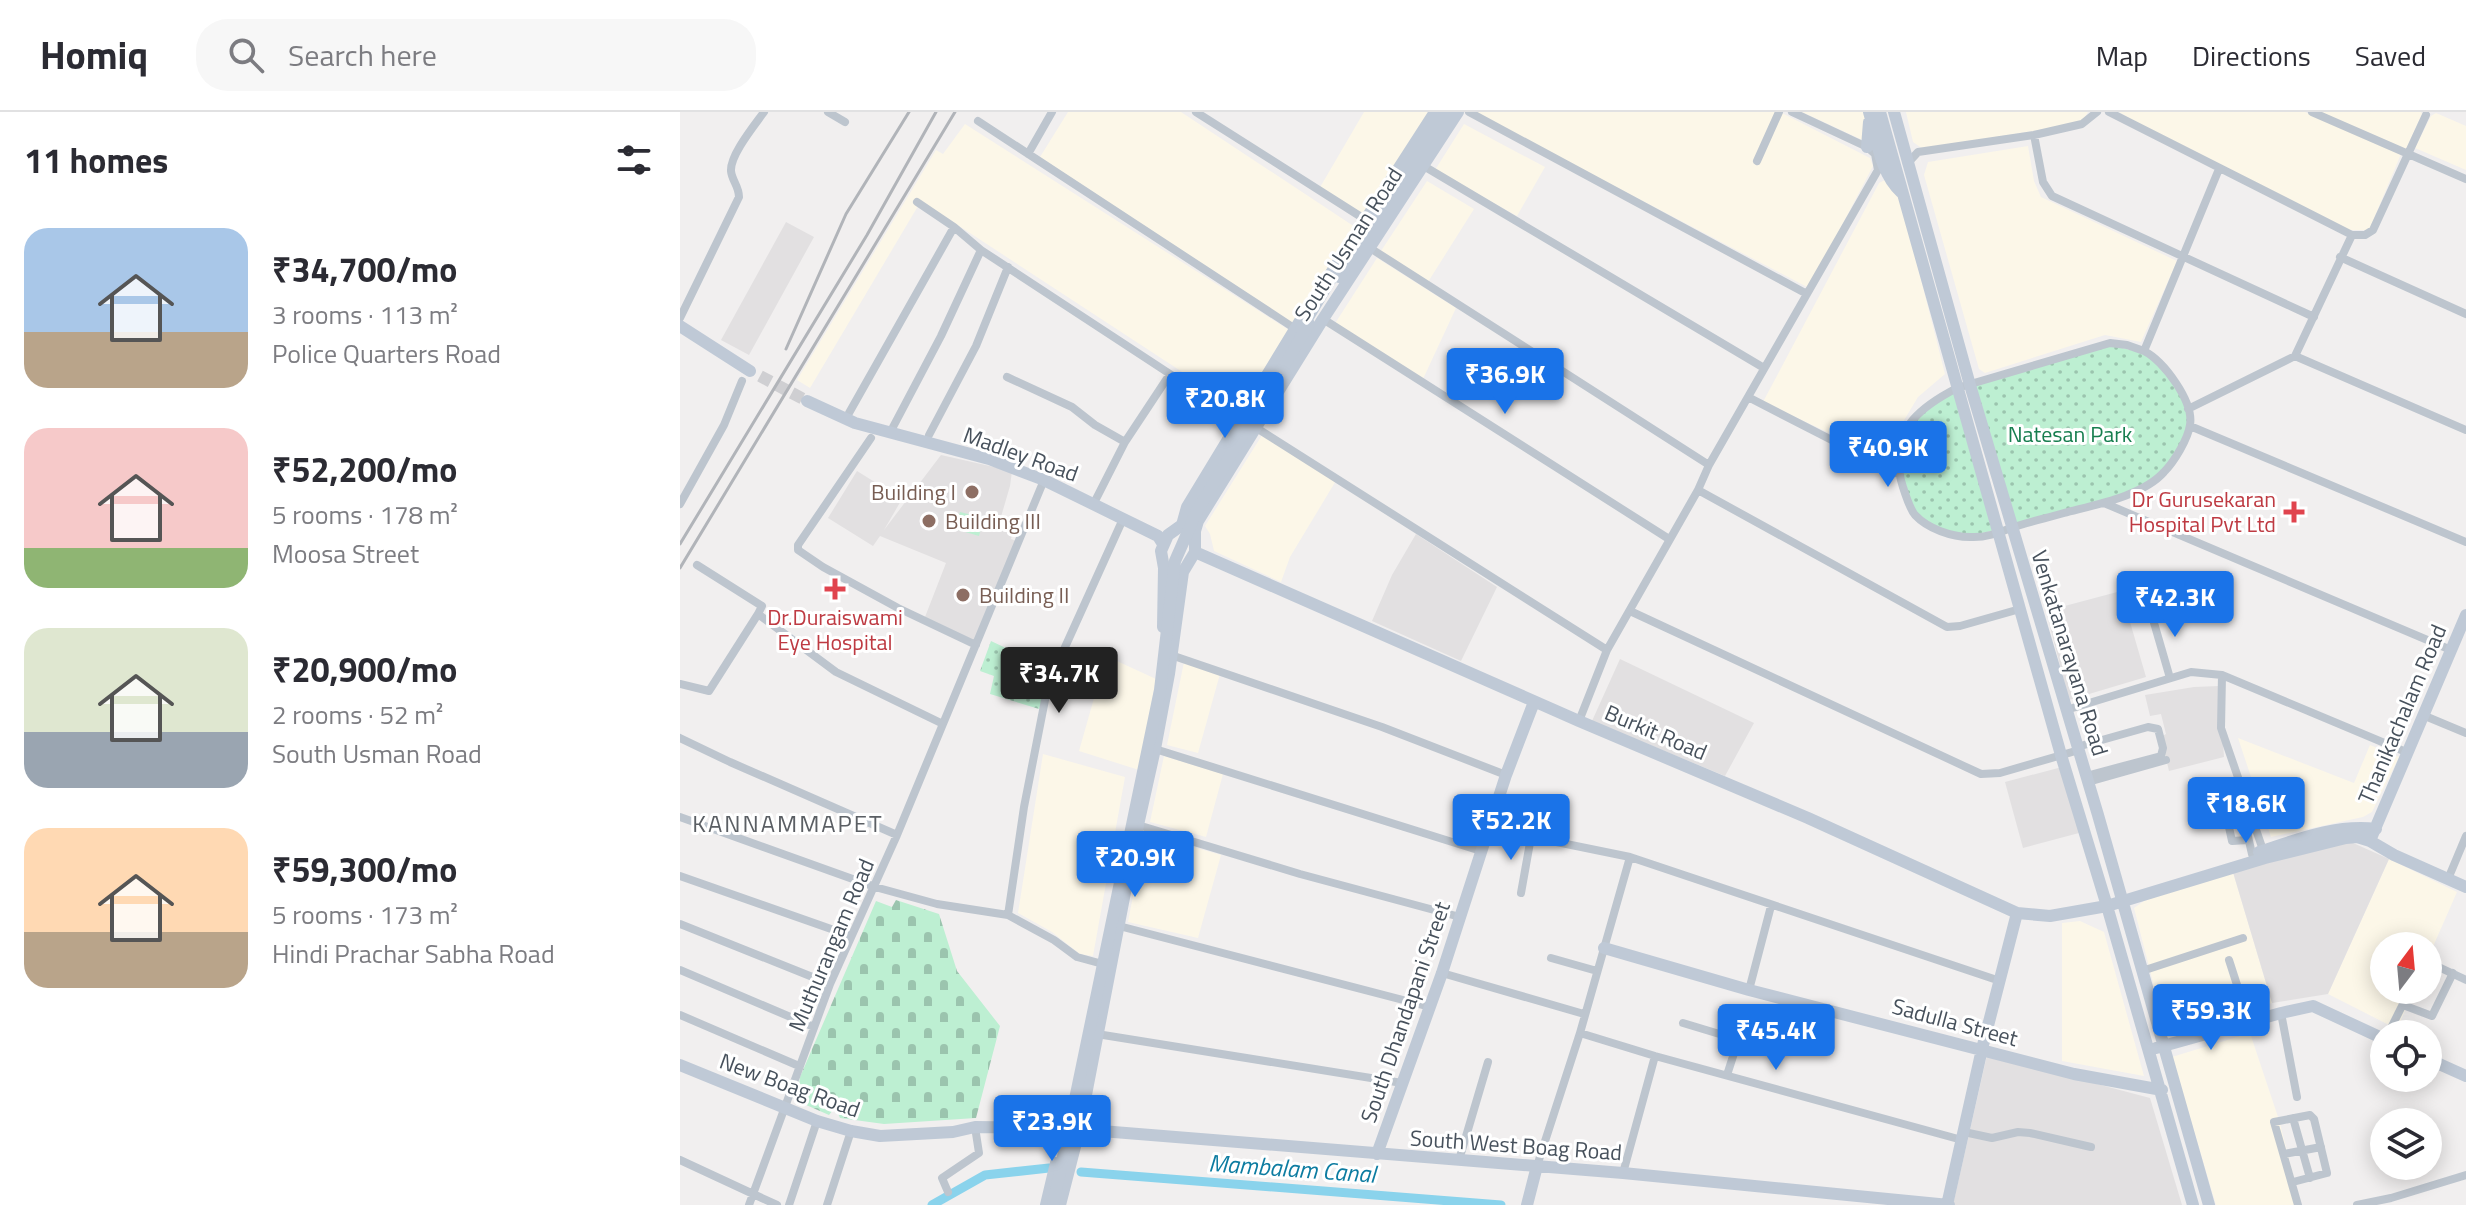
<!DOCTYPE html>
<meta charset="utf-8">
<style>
body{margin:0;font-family:"Titillium Web",sans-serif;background:#f7f7f7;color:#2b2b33;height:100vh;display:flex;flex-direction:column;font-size:30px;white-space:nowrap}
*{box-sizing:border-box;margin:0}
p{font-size:26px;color:#7c7c81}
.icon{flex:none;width:44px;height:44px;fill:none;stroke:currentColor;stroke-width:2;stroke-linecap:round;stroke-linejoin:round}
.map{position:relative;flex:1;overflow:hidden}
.drawer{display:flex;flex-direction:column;background:#fff;width:680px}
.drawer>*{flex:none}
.needle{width:52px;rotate:16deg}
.fabs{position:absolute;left:1690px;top:820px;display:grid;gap:16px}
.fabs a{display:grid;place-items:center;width:72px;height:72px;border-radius:50%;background:#fff;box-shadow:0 4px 20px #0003;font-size:40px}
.price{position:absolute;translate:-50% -68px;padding:0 18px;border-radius:8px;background:#1a73e8;color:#fff;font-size:26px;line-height:52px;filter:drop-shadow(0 2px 4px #0008)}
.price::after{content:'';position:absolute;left:50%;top:48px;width:24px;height:18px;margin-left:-12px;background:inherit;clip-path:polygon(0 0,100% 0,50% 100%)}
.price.on{background:#222;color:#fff}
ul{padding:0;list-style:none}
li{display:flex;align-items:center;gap:24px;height:200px;padding:0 24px}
li span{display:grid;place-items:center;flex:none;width:224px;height:160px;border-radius:24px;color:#555}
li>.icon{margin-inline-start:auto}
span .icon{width:96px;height:96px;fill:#fffc;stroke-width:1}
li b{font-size:34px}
h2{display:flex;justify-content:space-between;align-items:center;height:96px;padding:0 24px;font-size:34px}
header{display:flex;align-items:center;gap:48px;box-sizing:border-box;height:112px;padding:0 40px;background:#fff;border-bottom:2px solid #e1e1e2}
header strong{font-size:38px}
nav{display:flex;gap:44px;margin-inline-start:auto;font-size:28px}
.search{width:560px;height:72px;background:#f7f7f7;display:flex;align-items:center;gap:20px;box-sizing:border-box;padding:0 28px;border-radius:32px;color:#7c7c81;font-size:30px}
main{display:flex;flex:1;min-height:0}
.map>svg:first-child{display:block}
.commercial{fill:#fcf7e8}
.education{fill:#e2e0e1}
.grass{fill:url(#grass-dots)}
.cemetery{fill:url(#cemetery-stones)}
.garden{fill:#bdefd2}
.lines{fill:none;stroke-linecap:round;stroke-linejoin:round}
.canal{stroke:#8ad3ec;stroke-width:9}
.secondary-tunnel{stroke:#cfcfd2;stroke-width:12;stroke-dasharray:12 6;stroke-linecap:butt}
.street{stroke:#bdc5ce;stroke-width:8}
.secondary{stroke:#bfc9d6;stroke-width:12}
.rail{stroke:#b1b4b9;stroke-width:3}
.secondary-bridge{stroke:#bfc9d6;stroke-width:12}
.education-dot{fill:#8d6e63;stroke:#fff;stroke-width:3}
.health-dot{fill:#e0444e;stroke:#fff;stroke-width:3}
.labels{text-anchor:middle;stroke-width:6;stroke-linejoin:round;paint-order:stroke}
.street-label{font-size:22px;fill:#47515c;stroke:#fff}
.park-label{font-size:22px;fill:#177e4f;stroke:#fff}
.education-label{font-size:22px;fill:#785e54;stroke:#fff;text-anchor:start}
.health-label{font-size:22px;fill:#be3a42;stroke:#fff;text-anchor:end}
.neighbourhood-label{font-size:24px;letter-spacing:2px;fill:#5b5f64;stroke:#fff}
.water-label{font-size:24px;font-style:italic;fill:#0d7ca1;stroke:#fff}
</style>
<header>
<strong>Homiq</strong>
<div class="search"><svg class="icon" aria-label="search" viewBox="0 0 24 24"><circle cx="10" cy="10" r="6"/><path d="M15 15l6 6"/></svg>Search here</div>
<nav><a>Map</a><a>Directions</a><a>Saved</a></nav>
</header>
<main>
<section class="drawer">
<h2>11 homes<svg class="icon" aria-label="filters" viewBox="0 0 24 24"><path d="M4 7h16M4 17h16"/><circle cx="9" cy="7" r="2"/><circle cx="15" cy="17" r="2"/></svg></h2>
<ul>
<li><span style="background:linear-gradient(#a9c7e8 65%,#b9a48a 0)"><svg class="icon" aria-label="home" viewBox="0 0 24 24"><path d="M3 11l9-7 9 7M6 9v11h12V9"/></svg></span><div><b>₹34,700/mo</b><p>3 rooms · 113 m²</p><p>Police Quarters Road</p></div></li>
<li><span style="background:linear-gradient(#f6c9c9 75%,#8fb573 0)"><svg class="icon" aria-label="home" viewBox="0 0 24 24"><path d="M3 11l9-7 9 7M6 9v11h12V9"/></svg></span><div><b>₹52,200/mo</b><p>5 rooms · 178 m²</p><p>Moosa Street</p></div></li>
<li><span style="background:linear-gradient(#dfe7d0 65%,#9aa5b1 0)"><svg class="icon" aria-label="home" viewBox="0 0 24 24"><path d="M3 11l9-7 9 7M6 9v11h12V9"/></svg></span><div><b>₹20,900/mo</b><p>2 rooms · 52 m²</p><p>South Usman Road</p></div></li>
<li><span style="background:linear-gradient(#ffd9b3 65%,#b9a48a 0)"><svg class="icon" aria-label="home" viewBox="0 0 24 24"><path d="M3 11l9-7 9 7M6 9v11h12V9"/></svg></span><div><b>₹59,300/mo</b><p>5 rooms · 173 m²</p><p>Hindi Prachar Sabha Road</p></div></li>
</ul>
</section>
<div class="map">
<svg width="1786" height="1093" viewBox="0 0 1786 1093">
<defs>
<pattern id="grass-dots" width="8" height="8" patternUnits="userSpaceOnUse" patternTransform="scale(2)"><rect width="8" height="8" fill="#bdefd2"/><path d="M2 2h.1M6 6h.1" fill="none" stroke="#9bc4ae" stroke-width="1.8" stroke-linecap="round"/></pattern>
<pattern id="cemetery-stones" width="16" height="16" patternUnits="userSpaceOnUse" patternTransform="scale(2)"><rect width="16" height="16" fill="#bdefd2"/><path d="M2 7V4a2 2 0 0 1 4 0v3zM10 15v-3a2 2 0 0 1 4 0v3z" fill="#9bc4ae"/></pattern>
</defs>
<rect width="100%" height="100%" fill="#f1efef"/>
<path class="commercial" d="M388,0H501L678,117L619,216L360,45Z
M684,0H751L683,106L639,77Z
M793,0H1100L1190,46L1193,54L1129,176Z
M1122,0H1197L1191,32Z
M1226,0H1408L1401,11L1243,37L1233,30Z
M1439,0H1625L1721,42L1689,118H1664L1524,51Z
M1640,0H1741L1742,2L1726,37Z
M1756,1L1786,14V58L1735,36L1751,4Z
M285,12L615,222L565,301L241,89L130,276L117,268L256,38L263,42Z
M784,12L865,55L837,104L755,58Z
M1348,34L1354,69L1361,85L1497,149L1461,230L1425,223L1305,261L1299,257L1244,63L1248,50Z
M1209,66L1216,69L1265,262L1238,285L1223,310L1211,346L1205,347L1083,290L1199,71Z
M747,69L794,97L748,170L701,139Z
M697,146L776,196L743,267L654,213Z
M584,320L657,367L610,445L601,470L534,439L530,422L525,414Z
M426,544L476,567L459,658L399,639Z
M504,550L540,562L518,641L487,633Z
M1558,626L1674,671L1690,633L1719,645L1692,700L1683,705L1591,725Z
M363,642L445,665L413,844L400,842L372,820L338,801Z
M484,644L543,662L526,725L470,710Z
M465,721L541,743L518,826L448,810Z
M1709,747L1777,780L1748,846V834H1704V878H1734L1717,917L1648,882Z
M1552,757L1592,891L1487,925L1454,796L1464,789Z
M1400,809L1424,820L1464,964L1382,949V811Z
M1570,921L1599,1008L1621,1093H1536L1492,945Z"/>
<path class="education" d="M106,110L134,125L69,243L41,228Z
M261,343L332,359L330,374L318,415L333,419L331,427L336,429L295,529L245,505L266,451L200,424L193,434L148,406L177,359L222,387L204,418Z
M736,422L817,475L781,549L692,509L712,463Z
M1441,479L1466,565L1389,588L1366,499Z
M940,547L1074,611L1045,664L912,609Z
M1539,574L1544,645L1489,659L1481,625L1486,622L1481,602L1470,604L1465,583L1514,575Z
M1382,655L1399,721L1343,736L1325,670Z
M1662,726L1709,747L1648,882L1592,891L1552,757Z
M1307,943L1470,986L1502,1093H1273Z"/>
<path class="grass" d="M1430,233L1463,241L1497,268L1511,303L1496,344L1471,371L1418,391L1335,413L1294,274Z
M1276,279L1318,416C1294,428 1255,422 1236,401C1233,397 1231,389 1229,384C1219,357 1214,332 1234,307C1244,296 1263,287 1276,279Z
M311,529L373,558L359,597L310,582L314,564L300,559Z"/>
<path class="cemetery" d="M216,788L259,802L277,859L320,914L296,1006L204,1012L160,1006L157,999L153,998L149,1003L117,989L120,965L196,789L212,795Z"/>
<path class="garden" d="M280,400L304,406L299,424L275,417Z"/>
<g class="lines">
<path class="canal" d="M401,1060L821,1093
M252,1093L305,1063L369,1056"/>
<path class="secondary-tunnel" d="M80,264L127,289"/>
<path class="street" d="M148,0L165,10
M516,0L686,108
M789,0L1127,182
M1429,0L1672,123H1685L1693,118L1746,3
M1632,0L1786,67
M298,9L617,218
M1354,23L1363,70L1372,84L1634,205
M348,42L372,0
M1077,49L1099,0
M1227,52L1238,40L1354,23L1402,12L1417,0
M742,53L1084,256
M237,90L274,115L301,138L490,262L559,311
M690,136L1029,353
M1660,145L1786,202
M0,206L59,85C59,74 52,69 51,59C50,43 74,14 84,0
M643,207L989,427
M1464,239C1484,249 1514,290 1510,313C1508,327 1494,350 1484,360C1463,384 1414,393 1384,401C1367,406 1348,410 1331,416C1318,421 1305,426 1290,425C1272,425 1248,417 1235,403C1229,396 1220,368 1219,358C1212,316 1244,293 1277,276L1430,231L1447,233L1464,239L1539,57
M1615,244L1786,318
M327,265L392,295L415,313L445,330
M1068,285L1220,363
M1508,297L1615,244L1672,123
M169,301L274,115
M1510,314L1786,430
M213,315L261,224L301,138
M575,315L927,538
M249,323L296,234L328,155
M191,326L118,433V438L143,455L218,496L296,533
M1018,378L1267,515L1280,514L1340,497
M414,391L445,330L490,262
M1424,391L1771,538
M0,392L44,313L62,269
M17,453L82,494L78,502
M1470,497L1490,566
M950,499L1301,662L1320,661L1399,638
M488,542L702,615L826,663
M1542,563L1541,616L1583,738
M0,572L29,579L78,502L156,560L263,612
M1386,598L1511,560L1542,563L1726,640
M1745,604L1786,621
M899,609L927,538L1018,378L1029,353L1198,58L1195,42L1187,35L1112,0
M0,626L50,650L217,723
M1397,635L1468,615L1478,617L1483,636L1481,644L1406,664
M475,637L801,739
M1408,670L1486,648
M0,705L195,775L257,792L328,803L374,828L397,845L419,851
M458,713L620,762L780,805
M808,716L950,745L1320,869
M1568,728L1552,729L1540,674L1556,672L1572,742
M0,764L171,824
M1768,767L1786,724
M841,781L851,725
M328,803L344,695L365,588L381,544L443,407
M0,812L150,872
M439,814L750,895
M871,846L917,859
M1549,848L1569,910
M1748,850L1786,868
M0,858L134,915
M1462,859L1563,826
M762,861L904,902
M1069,878L1091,794
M1723,893L1752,904L1773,861
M1601,901L1617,985
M0,903L119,954
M1003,911L1056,927L1057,932L1047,963
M900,921L975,944L1282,1028
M417,922L722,971
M1708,922L1730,878
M1613,1006L1630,1066
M1284,1020L1312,1026L1338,1020L1350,1021L1411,1035
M1604,1042L1641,1035
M0,1048L97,1093
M779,1048L808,950
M857,1054L900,921L950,745
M943,1061L975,944
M1613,1070L1647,1061L1634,1007L1630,1003L1594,1010L1618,1093
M268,1080L262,1066L299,1041L295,1015
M69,1093L150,872L217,723L364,368
M109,1093L137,1009
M147,1093L171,1019
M1677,1093L1711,1086L1786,1063"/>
<path class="secondary" d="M1189,0C1197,27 1200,61 1221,80
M1200,0L1381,643L1427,794L1513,1093
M1214,0L1290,273L1418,703L1529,1093
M1187,35L1189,10
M659,165L766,0
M646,169L755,0
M0,214L70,259
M127,289L175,311L309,347L364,368L478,424L483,432
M515,440L899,609L1128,706L1337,801L1370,804L1427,794L1585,746L1666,726L1677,725L1690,729L1714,743L1786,775
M483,515L484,456L481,439L488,423L502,413L507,395L623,204
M1692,724L1786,503
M1579,740C1616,728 1656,712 1696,717
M924,836L1069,878L1394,962L1482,978
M1476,936L1601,901L1633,894L1704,927
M1748,947L1786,964
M0,953L137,1009L171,1019L200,1024L273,1020L295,1015L384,1016L943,1061L1269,1093
M697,1042L762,861L826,663L854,590
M366,1093L376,1051
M380,1093L399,1019L458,713L475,637L489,562L503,460L515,440V419L518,409L643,207L778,0
M847,1093L857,1054
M1267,1093L1302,937L1337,801"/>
<path class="rail" d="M106,237L166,102L229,0
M0,432L187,123L256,0
M0,456L275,0"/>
<path class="secondary-bridge" d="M621,217L654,162L664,158
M373,1093L480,578L495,449L517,399L629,212"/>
</g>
<g class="education-dot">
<circle cx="292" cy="380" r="8"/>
<circle cx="249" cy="409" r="8"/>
<circle cx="283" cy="483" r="8"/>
</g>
<g class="health-dot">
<path d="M1610 388h8v8h8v8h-8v8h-8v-8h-8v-8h8z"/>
<path d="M151 465h8v8h8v8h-8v8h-8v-8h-8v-8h8z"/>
</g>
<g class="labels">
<g class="street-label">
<text transform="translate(668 132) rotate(-57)" y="8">South Usman Road</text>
<text transform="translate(341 342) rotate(20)" y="8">Madley Road</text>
<text transform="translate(1390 541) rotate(73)" y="8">Venkatanarayana Road</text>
<text transform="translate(1722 602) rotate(-67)" y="8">Thanikachalam Road</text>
<text transform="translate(976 620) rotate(23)" y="8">Burkit Road</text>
<text transform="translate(151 833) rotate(-67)" y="8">Muthurangam Road</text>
<text transform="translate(725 900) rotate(-71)" y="8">South Dhandapani Street</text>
<text transform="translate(1275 910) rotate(15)" y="8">Sadulla Street</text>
<text transform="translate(110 973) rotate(20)" y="8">New Boag Road</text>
<text transform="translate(836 1033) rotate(4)" y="8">South West Boag Road</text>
</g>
<g class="park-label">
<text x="1390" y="330">Natesan Park</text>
</g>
<g class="education-label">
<text x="276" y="388" text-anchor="end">Building I</text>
<text x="265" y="417">Building III</text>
<text x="299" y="491">Building II</text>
</g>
<g class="health-label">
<text x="1596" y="395">Dr Gurusekaran<tspan x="1596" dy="25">Hospital Pvt Ltd</tspan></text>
<text x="155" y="513" text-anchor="middle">Dr.Duraiswami<tspan x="155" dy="25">Eye Hospital</tspan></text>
</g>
<g class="neighbourhood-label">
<text x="108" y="720">KANNAMMAPET</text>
</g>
<g class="water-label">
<text transform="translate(612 1057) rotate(4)" y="8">Mambalam Canal</text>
</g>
</g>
</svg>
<div class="fabs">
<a><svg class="needle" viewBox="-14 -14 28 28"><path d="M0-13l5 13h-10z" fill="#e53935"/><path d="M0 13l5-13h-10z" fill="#7c7c81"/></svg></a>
<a><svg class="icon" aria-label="locate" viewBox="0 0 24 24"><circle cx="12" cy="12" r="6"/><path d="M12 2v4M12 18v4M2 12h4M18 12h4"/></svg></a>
<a><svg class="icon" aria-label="layers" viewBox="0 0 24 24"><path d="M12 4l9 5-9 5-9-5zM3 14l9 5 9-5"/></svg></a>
</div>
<b class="price" style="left:825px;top:304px">₹36.9K</b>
<b class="price" style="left:545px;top:328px">₹20.8K</b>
<b class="price" style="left:1208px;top:377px">₹40.9K</b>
<b class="price" style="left:1495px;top:527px">₹42.3K</b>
<b class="price on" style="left:379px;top:603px">₹34.7K</b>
<b class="price" style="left:1566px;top:733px">₹18.6K</b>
<b class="price" style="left:831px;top:750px">₹52.2K</b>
<b class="price" style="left:455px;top:787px">₹20.9K</b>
<b class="price" style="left:1531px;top:940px">₹59.3K</b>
<b class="price" style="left:1096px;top:960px">₹45.4K</b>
<b class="price" style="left:372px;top:1051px">₹23.9K</b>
</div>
</main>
